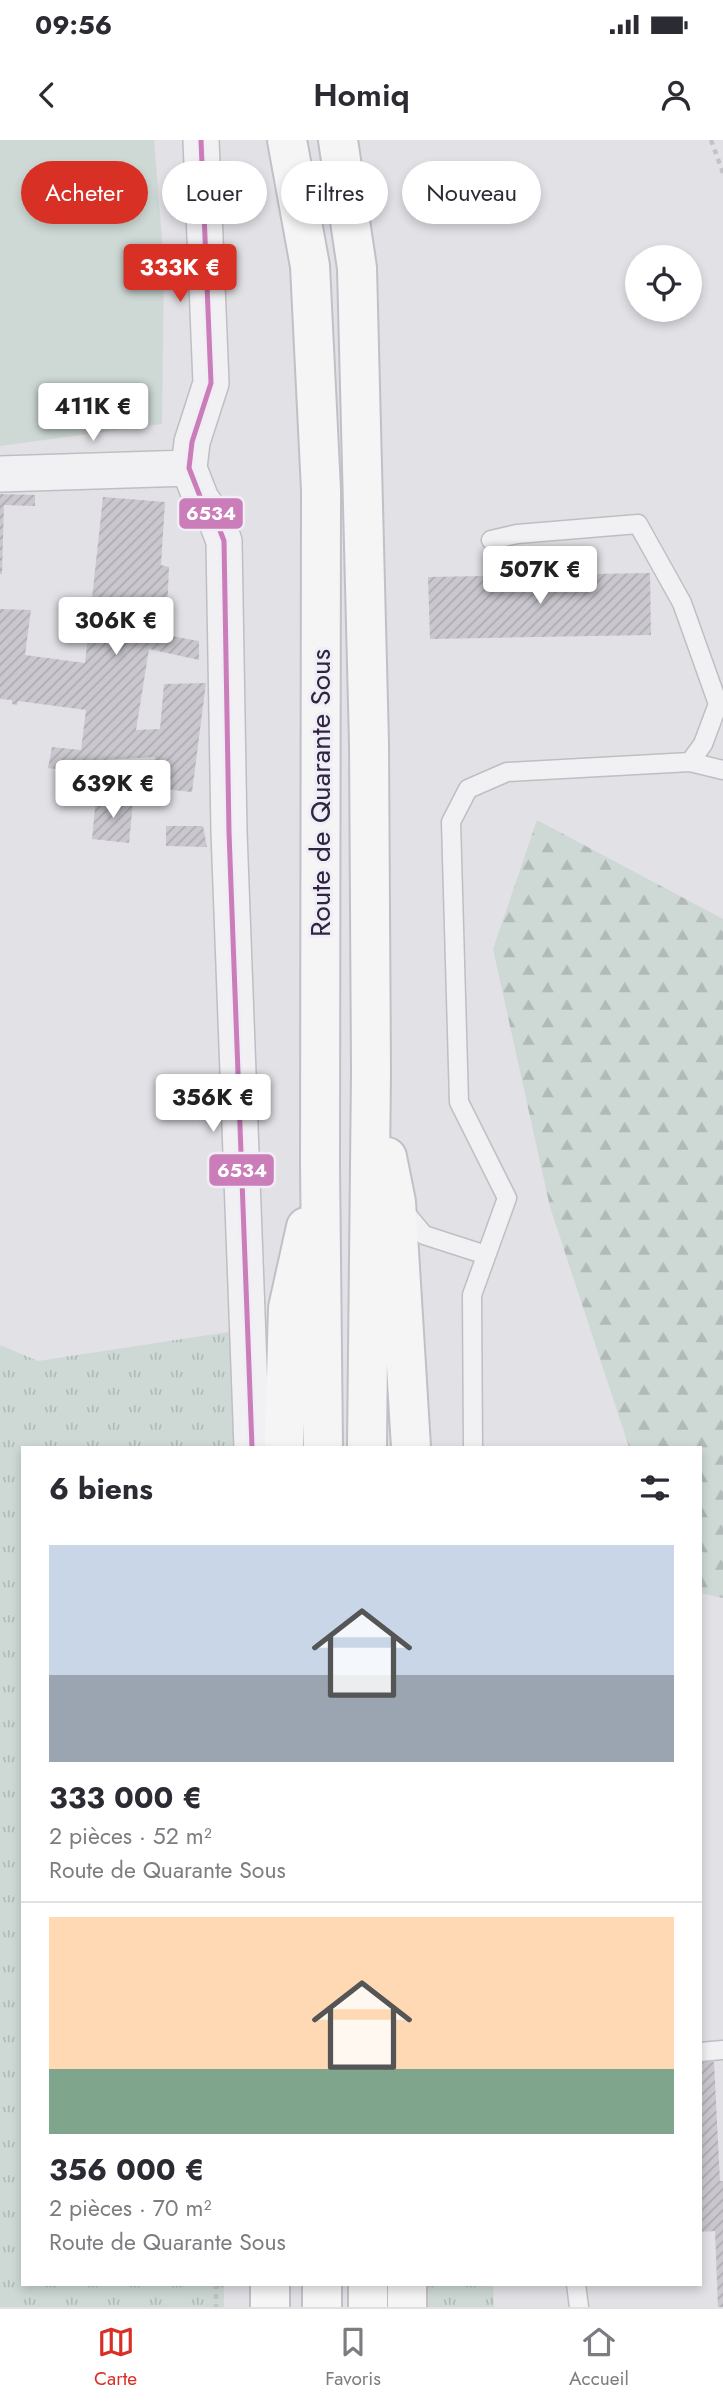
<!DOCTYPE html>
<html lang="fr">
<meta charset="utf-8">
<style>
body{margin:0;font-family:Jost,sans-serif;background:#f2f2f3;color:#2b2b33;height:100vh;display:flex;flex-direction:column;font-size:26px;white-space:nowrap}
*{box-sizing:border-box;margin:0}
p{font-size:23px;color:#7c7c81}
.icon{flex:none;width:38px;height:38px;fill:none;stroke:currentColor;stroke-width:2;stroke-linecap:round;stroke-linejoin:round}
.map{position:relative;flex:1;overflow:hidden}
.details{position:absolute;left:21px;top:1306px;width:681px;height:840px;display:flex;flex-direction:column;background:#fff;border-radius:0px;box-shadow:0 4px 10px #0003}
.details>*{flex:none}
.banner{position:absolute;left:21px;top:21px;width:682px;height:63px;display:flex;gap:14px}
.fabs{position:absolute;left:625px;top:105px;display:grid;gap:14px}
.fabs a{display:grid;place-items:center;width:77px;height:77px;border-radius:50%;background:#fff;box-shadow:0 4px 10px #0003;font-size:35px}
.price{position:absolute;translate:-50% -60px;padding:0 16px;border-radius:7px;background:#fff;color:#222;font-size:23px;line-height:46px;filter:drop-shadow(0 2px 4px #0008)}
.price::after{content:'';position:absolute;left:50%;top:42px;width:21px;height:16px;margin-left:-10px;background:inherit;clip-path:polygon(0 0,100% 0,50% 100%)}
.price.selected{background:#d93025;color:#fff}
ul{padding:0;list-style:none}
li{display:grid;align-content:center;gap:14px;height:371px;padding:0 28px}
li+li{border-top:2px solid #e1e1e2}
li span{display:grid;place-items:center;height:217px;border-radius:0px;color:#555}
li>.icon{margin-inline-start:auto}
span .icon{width:126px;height:126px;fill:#fffc;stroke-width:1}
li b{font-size:30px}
h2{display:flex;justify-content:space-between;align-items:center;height:84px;padding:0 28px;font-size:30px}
.tag{padding:0 24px;border-radius:32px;background:#fff;box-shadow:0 4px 10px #0003;font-size:24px;line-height:63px}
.tag.selected{background:#d93025;color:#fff}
.status{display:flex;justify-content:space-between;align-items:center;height:49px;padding:0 35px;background:#fff;direction:ltr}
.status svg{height:19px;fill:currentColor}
header{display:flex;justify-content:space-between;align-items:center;height:91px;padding:0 28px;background:#fff;font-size:32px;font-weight:600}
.dock{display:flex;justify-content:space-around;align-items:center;height:98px;border-top:2px solid #e1e1e2;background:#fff;font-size:19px;color:#7c7c81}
.dock a{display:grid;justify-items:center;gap:4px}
.dock .selected{color:#d93025}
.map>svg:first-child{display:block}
.grass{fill:url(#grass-tufts)}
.forest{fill:url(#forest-firs)}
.pitch{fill:#ced9d5}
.building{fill:url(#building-hatch)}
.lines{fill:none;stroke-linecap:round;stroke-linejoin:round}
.service-casing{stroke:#bfbec4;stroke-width:21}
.minor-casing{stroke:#bfbec4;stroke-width:38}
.primary-casing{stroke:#c2bfc7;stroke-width:42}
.path{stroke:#c4c2c9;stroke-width:4.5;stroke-dasharray:5 5;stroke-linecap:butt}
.service{stroke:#f1f0f3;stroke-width:18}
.minor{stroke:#f1f0f3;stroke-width:35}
.primary{stroke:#f5f5f6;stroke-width:38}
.bus-1-casing{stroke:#f0edf6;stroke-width:10}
.bus-1{stroke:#ca7db8;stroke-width:5}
.labels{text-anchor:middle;stroke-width:6;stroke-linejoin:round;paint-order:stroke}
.street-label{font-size:28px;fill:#2e2640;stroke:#f0edf6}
.line-badge{stroke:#f0edf6;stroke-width:2.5}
.badge-label{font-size:19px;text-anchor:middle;font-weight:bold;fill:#fff}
</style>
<div class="status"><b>09:56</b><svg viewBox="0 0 49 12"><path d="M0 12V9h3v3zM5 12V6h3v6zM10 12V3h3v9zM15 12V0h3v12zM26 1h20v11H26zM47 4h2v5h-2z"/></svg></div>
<header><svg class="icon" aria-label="back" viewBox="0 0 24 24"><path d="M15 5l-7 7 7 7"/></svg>Homiq<svg class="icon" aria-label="person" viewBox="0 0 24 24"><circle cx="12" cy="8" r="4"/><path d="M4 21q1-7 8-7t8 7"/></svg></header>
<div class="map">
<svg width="723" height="2167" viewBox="0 0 723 2167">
<defs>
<pattern id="grass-tufts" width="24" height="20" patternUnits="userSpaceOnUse" patternTransform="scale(1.75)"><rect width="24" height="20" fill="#ced9d5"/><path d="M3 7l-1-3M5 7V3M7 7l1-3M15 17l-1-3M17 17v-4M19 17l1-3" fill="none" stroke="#b1bab8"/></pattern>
<pattern id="forest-firs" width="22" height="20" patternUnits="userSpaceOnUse" patternTransform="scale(1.75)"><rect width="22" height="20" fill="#ced9d5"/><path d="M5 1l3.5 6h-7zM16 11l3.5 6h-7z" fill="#b1bab8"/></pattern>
<pattern id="building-hatch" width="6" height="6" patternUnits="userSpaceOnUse" patternTransform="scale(1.75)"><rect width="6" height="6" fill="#cac8ce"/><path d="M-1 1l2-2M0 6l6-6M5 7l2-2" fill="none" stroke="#aeacb2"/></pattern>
</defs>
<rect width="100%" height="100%" fill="#e2e1e6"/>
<path class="grass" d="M235,1191L233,1307H23V2144H224V2167H0V1205L38,1221Z
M419,2144H493L494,2167H420Z"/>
<path class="forest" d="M537,680L723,779V1458L700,1453V1307H629L550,1067L493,809Z"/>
<path class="pitch" d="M0,0H154L164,125L162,284L0,306Z"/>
<path class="building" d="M0,354L35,355V366L4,365L2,434H0Z
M103,357L165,362L161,425L169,427L166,495L199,501V520L149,509L136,590L160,589L164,544L206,543L192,652L152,648L155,617L104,620L102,635L48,628L52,607L81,610L86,570L18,561L17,565L12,564V560L0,559V469L31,470L25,515L85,523Z
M650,433L651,495L430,499L428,437Z
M96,658L133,662L129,703L92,699Z
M166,686H203L207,707L166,706Z
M700,1922H714L720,2041H723V2167H718L715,2091L700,2092Z"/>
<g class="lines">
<defs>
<path id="service" d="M491,400L517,394L638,384L682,463L718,564L703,604L690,622
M403,1070L424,1095L486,1115
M473,1307L472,1155L507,1058L459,962L451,682L468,649L507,632L690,622L723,630
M700,1912L723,1910
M576,2144L579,2167"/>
<path id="minor" d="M201,0L211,243L192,302L189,328L201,359L216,380L224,401L229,692L252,1307
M0,334L189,328"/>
<path id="primary" d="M287,0L310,126L321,350L320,1024L323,1307
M338,0L357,128L369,603L371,932L367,1307
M387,1017L396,1062L411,1307
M284,1307L288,1168L306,1087
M322,2144V2167
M368,2144V2167
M270,2167V2144
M407,2167V2144"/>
</defs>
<use href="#service" class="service-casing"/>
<use href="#minor" class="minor-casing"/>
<use href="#primary" class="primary-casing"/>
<path class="path" d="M711,0L723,33
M216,2144V2167"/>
<use href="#service" class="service"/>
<use href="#minor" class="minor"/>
<use href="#primary" class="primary"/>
<defs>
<path id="bus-1" d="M201,0L211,243L192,302L189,328L201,359L216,380L224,401L229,692L252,1307"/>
</defs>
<use href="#bus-1" class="bus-1-casing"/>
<use href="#bus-1" class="bus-1"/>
</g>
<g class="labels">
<g class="street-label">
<text transform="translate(320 653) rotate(-90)" y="10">Route de Quarante Sous</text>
</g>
</g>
<g class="line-badge">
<rect x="178" y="357" width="66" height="33" rx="7" fill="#ca7db8"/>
<rect x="208" y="1013" width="67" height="34" rx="7" fill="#ca7db8"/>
</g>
<g class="badge-label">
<text x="211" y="380">6534</text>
<text x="242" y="1037">6534</text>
</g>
</svg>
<div class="fabs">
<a><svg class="icon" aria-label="locate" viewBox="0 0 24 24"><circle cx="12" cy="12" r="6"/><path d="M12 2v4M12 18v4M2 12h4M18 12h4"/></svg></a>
</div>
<b class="price selected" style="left:180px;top:164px">333K €</b>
<b class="price" style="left:93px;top:303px">411K €</b>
<b class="price" style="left:540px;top:466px">507K €</b>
<b class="price" style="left:116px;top:517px">306K €</b>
<b class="price" style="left:113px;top:680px">639K €</b>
<b class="price" style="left:213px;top:994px">356K €</b>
<div class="banner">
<a class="tag selected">Acheter</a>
<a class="tag">Louer</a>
<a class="tag">Filtres</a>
<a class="tag">Nouveau</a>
</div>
<section class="details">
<h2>6 biens<svg class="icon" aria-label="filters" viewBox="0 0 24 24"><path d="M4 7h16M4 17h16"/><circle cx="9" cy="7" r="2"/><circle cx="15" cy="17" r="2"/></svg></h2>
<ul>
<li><span style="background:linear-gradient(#c9d6e8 60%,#9aa5b1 0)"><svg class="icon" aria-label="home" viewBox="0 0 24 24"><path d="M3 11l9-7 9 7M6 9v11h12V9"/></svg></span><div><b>333 000 €</b><p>2 pièces · 52 m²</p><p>Route de Quarante Sous</p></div></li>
<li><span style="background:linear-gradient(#ffd9b3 70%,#7fa58c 0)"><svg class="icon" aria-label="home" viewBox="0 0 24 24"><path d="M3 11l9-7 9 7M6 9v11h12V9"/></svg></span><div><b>356 000 €</b><p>2 pièces · 70 m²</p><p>Route de Quarante Sous</p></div></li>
</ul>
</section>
</div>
<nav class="dock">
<a class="selected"><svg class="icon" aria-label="map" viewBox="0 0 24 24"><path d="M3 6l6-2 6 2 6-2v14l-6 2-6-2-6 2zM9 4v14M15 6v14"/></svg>Carte</a>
<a><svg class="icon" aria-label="saved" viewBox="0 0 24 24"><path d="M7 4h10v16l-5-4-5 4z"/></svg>Favoris</a>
<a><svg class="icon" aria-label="home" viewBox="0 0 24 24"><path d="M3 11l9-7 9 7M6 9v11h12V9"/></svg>Accueil</a>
</nav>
